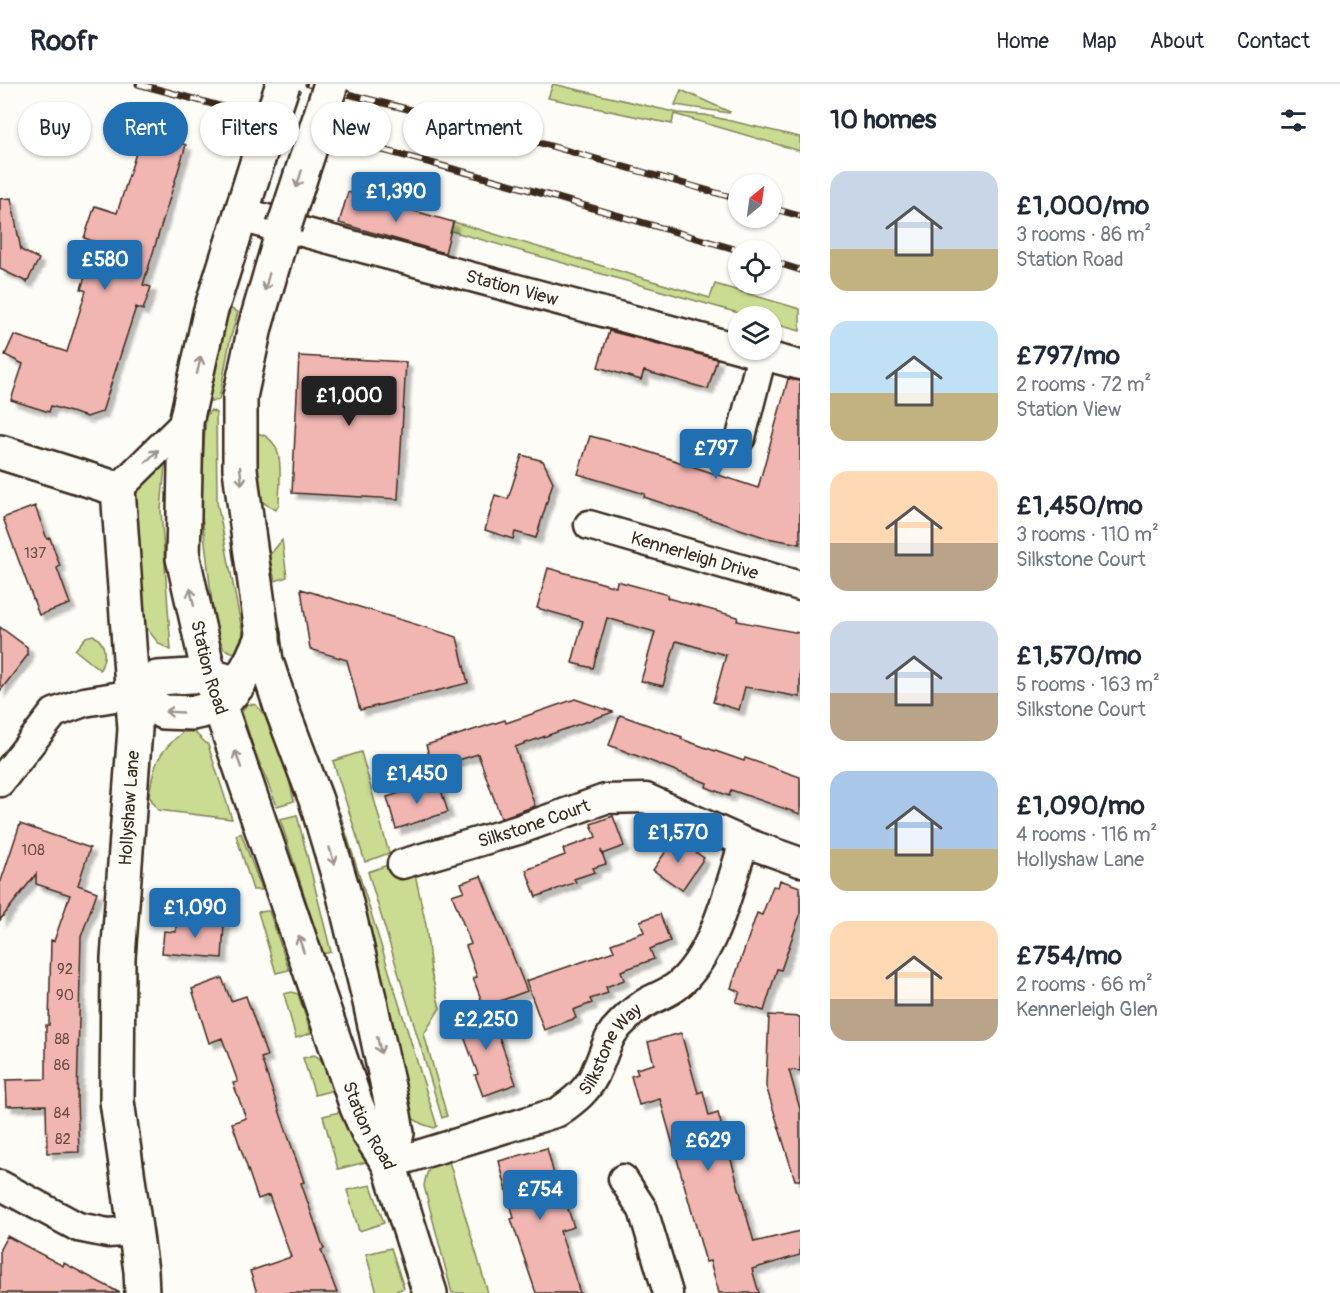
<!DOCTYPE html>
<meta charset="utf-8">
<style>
body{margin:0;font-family:Pangolin,sans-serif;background:#f6f6f7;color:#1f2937;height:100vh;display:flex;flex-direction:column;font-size:22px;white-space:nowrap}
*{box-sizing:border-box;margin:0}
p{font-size:20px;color:#747a83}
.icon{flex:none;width:33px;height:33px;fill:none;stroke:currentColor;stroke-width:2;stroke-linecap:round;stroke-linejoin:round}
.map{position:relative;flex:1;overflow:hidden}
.drawer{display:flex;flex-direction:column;background:#fff;width:540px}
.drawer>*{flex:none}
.top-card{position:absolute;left:18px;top:18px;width:570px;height:54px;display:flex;gap:12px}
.needle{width:39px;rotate:29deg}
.tools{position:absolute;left:728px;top:90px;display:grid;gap:12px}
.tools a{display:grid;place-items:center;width:54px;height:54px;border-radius:50%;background:#fff;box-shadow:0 2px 4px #0004;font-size:30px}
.price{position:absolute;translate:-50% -51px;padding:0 14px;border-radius:6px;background:#1f6fb2;color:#fff;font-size:20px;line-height:39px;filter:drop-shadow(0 2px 3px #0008)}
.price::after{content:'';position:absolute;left:50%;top:36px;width:18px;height:14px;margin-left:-9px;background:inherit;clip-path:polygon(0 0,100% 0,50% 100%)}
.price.selected{background:#222;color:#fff}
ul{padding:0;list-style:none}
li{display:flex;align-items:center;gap:18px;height:150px;padding:0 30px}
li span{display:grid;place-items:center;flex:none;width:168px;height:120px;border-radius:18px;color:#555}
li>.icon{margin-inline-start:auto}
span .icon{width:72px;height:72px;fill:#fffc;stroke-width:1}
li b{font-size:26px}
h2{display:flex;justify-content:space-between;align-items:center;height:72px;padding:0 30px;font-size:26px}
.chip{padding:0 21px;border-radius:27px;background:#fff;box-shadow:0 2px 4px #0004;font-size:21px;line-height:54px}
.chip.selected{background:#1f6fb2;color:#fff}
header{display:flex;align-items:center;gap:36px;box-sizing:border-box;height:84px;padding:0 30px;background:#fff;border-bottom:2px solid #e0e1e3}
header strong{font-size:28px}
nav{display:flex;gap:33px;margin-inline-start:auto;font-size:21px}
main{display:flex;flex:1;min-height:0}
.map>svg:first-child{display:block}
.green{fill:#cadc91;stroke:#828358;stroke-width:1.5}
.building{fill:#f2b6b2;stroke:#3b2a1e;stroke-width:1.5;filter:url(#shadow)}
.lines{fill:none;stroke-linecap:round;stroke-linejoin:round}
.street-casing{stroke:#3b2a1e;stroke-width:33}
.secondary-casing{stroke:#3b2a1e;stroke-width:38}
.street{stroke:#fdfcf7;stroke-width:28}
.secondary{stroke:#fdfcf7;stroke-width:33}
.rail-casing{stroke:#3b2a1e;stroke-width:7}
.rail{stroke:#fdfcf7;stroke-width:4.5;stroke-dasharray:14;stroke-linecap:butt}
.secondary-bridge-casing{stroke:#3b2a1e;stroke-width:38;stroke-linecap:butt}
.secondary-bridge{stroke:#fdfcf7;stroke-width:33}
.oneway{stroke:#9c938a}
.labels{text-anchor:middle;stroke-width:5;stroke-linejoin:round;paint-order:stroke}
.number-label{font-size:15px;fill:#694d43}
.street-label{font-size:18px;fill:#3b2a1e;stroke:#fdfcf7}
</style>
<header>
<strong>Roofr</strong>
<nav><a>Home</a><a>Map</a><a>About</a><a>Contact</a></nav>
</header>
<main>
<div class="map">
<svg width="800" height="1209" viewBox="0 0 800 1209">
<defs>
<filter id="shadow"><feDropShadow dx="5.5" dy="5.5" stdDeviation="1.5" flood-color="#0004"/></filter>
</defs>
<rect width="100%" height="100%" fill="#fdfcf7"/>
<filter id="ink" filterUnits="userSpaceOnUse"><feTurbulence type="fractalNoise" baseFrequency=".0167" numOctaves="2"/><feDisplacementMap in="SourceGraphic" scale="12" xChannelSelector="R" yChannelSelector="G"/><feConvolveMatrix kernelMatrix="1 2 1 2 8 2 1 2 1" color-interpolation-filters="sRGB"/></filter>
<g filter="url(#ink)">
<path class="green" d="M553,0L678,29L705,31L800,53V67L674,30L672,40L548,14Z
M681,6L730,28L729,29L675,21Z
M454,138L710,214L715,200L800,225V247L771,239V232H749L451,147Z
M229,224L238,228L230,256L219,316L211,318L209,315L219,261Z
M211,326L216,329L217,418L243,551L242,562L234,569L224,565L215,545L200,414L206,332Z
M257,349C288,356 279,395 279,420L276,426L262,418L257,410L254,350Z
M165,381L161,426L171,566L159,560L145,542L132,429L136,406L146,390Z
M282,456L287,493L275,497L269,472Z
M93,551C107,559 106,573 100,586L75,566L86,553Z
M247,620L256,621L272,640L283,670L294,717L277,722L254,665L242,628Z
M183,648H194L208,661L232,735L158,726L149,712C154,680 157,669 183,648Z
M361,668L389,769L365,778L333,677Z
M331,721L335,723L340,729L437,1042L434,1044L422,1040L404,1029Z
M297,731L331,868L323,870L280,735Z
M241,749L262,806H253L236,751Z
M396,778L415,790L426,841L431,888L440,924L424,950L447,1032L442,1034L368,788Z
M269,827L289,886L276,889L258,828Z
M292,908L298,910L311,949L296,954L284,910Z
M314,971C326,975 329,995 334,1006L315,1011L303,974Z
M344,1027L366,1078L338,1085L323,1032Z
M446,1067L488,1209H452L424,1102C426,1088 433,1073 446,1067Z
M371,1101L384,1139L359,1147L347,1106Z
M391,1164L404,1204L391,1209H377L366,1170Z"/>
<path class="building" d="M143,47L186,61L143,201L151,203L143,226L136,223L102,328L87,333L51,322L49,328L11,316L23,280L5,271L14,251L67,268L86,207L81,205L96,158L84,154L95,122L117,129Z
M348,108L453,138L445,169L339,139Z
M11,114L21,166L39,175L27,198L0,185V115Z
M609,247L717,275L708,305L644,287L641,296L598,283Z
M299,272L406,278L398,415L292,409Z
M788,295L800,297V460L767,454L644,413L645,410L578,390L590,352L640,365L758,404Z
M522,371L543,377L553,398L536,454L515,448L513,455L485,446L495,411L508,415Z
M35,422L47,455L50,454L60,482L57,484L70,520L39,531L3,434Z
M548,484L616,503L617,497L668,511L667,514L738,533L737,537L800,549V613L745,603L739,626L713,618L726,571L676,557L663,602L641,597L655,548L607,534L593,584L572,579L583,537L537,524Z
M301,505L457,553L468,599L360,626L347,576L310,565Z
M0,543L27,563V572L0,607Z
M575,615L613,628L515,663L535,722L501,734L478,670L433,684L426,661L505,636L506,639Z
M620,631L682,653L681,655L744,677L745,674L800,693V730L731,706L729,712L706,703L707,699L609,661Z
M438,697L448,728L396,745L387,713Z
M613,732L624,762L602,770L601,766L606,780L593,784L595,788L574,795L576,798L536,813L526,786L565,771L563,765L596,753L591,740Z
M20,740L90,764L78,801L97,808L81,853L77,1016L79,1068L47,1069L46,1021L7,1022L6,996L46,995V941H49L51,856L54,857L70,811L36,800V790L0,836V800Z
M675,754L704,774L682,806L653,786Z
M481,792L527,907L484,923L473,894L477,893L466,862L471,860L452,811L464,807L461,799Z
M780,796L800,803V831L781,886L777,885L764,927L736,918L740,908L731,904L757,829L762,831L773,802L778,803Z
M660,830L670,857L650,865L654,875L621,887L624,896L606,903L608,909L590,915L592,919L573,926L576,934L544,946L526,897L614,867L611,860L644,848L640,837Z
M176,835L224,839L222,874L162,869L164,847L176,848Z
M222,894L231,917L246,912L267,972L261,974L304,1098L301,1099L324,1165L321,1166L337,1209H257L250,1187L291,1173L269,1111L258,1115L232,1039L246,1034L233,999L238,998L222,954L209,959L192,905Z
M488,922L516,1000L483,1012L475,991L478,990L457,934Z
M769,931L800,933V987L789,986L800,1025V1096H795L766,1002Z
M681,949L698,1009L703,1007L709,1032L718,1029L754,1158L800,1147V1171L752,1185L759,1209H719L710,1177L706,1178L660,1015L639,1021L631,992L638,990L636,985L654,980L648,958Z
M547,1064L557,1102L560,1101L574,1143L560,1147L580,1209H536L511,1135L514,1134L499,1077Z
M7,1152L63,1182L64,1179L120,1209H0V1165Z"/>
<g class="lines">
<defs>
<g id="street">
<path id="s1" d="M284,143L738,264"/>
<path d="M744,266L800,281"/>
<path d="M741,353L762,271"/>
<path d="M118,405L186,338"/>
<path id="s2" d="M589,441L800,502"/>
<path d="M0,698L54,629L84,618L133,610"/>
<path id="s3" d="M402,780L518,746L605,715L646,714L744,758L800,778"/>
<path id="s4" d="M389,1080L558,1028C574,1017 590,1005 597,985C603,973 606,958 614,947C622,938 630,929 641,922C652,914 665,911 677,902C715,871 729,803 744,758"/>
<path d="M623,1095L643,1126L668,1209"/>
<path d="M0,1101L78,1143L108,1149L135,1147"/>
</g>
<g id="secondary">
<path id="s5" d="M261,66L210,229L186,338L183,474L209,591L220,623L357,1023L368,1048L389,1080L430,1209"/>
<path d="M241,130L284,143L255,243L240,313V385L247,441L266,577L281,623L316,716L343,807L370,918L394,1031L397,1049L389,1080"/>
<path d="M0,368L118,405L135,645L118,874L117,1017L141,1187L142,1209"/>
<path d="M133,610L163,628L193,629L220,623L238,601L252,575L263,551"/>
<path d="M133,610L157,594L209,591L230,598"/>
</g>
</defs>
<use href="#street" class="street-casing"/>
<use href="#secondary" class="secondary-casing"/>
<use href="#street" class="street"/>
<use href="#secondary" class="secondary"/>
<defs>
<path id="rail" d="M138,0L509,100L738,166
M308,0L519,53L738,115
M771,124L800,132
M771,177L800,186"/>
</defs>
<use href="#rail" class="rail-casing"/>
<use href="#rail" class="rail"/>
<defs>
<path id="secondary-bridge" d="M261,66L283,0
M284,143L331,0"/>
</defs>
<use href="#secondary-bridge" class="secondary-bridge-casing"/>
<use href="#secondary-bridge" class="secondary-bridge"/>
</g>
<defs><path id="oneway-shaft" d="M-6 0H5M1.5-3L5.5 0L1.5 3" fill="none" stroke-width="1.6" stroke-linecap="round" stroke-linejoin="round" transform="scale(1.5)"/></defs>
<g class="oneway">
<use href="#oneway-shaft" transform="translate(299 95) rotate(108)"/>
<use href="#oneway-shaft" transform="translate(267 198) rotate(105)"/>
<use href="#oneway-shaft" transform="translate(199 281) rotate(-77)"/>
<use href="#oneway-shaft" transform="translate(152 372) rotate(-45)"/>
<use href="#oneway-shaft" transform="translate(241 392) rotate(84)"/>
<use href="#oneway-shaft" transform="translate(192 513) rotate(-102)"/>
<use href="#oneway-shaft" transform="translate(174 628) rotate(-177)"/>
<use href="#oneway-shaft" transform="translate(238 675) rotate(-109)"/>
<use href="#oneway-shaft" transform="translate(332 772) rotate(73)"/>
<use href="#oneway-shaft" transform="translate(301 860) rotate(-108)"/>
<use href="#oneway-shaft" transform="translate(379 961) rotate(78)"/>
</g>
</g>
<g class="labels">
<g class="number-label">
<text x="35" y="474">137</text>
<text x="33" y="771">108</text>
<text x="65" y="890">92</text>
<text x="65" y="916">90</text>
<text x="62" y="960">88</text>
<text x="62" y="986">86</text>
<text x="62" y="1034">84</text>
<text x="63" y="1060">82</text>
</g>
<g class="street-label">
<text dy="6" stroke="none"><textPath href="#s1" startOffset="236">Station View</textPath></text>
<text dy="6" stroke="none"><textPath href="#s2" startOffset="110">Kennerleigh Drive</textPath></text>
<text dy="6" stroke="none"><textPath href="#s5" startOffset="531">Station Road</textPath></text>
<text transform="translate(129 724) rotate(-86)" y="6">Hollyshaw Lane</text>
<text dy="6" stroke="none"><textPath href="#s3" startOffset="138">Silkstone Court</textPath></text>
<text dy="6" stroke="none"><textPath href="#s4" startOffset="260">Silkstone Way</textPath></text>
<text dy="6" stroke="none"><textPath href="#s5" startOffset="1017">Station Road</textPath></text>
</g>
</g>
</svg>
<div class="tools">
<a><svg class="needle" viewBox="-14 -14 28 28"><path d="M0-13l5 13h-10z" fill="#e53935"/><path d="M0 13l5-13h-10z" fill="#747a83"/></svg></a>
<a><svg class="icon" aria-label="locate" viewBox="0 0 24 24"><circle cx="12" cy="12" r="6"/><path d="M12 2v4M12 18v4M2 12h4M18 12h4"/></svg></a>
<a><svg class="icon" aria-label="layers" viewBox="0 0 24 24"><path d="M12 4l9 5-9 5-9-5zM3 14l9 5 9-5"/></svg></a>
</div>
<b class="price" style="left:396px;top:139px">£1,390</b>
<b class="price" style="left:105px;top:207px">£580</b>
<b class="price selected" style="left:349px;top:343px">£1,000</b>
<b class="price" style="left:716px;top:396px">£797</b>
<b class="price" style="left:417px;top:721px">£1,450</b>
<b class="price" style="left:678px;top:780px">£1,570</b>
<b class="price" style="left:195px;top:855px">£1,090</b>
<b class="price" style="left:486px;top:967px">£2,250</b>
<b class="price" style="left:708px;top:1088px">£629</b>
<b class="price" style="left:540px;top:1137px">£754</b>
<div class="top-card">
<a class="chip">Buy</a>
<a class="chip selected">Rent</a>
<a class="chip">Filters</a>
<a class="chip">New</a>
<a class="chip">Apartment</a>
</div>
</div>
<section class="drawer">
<h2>10 homes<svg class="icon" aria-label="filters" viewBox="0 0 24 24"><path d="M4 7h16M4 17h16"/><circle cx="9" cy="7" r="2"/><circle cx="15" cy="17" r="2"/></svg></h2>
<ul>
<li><span style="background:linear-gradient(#c9d6e8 65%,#c2b280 0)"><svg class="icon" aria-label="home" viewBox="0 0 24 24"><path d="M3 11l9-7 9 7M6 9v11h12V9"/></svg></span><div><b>£1,000/mo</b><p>3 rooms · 86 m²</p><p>Station Road</p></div></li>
<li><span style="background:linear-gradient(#bfe0f5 60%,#c2b280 0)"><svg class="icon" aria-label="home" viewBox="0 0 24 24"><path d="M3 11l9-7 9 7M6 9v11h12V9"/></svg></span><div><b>£797/mo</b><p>2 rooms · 72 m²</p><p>Station View</p></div></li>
<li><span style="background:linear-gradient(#ffd9b3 60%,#b9a48a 0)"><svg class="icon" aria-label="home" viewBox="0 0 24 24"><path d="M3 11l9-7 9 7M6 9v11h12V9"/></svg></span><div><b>£1,450/mo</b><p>3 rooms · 110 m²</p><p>Silkstone Court</p></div></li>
<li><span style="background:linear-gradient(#c9d6e8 60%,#b9a48a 0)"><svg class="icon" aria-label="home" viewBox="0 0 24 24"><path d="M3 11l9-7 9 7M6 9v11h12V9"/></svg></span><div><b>£1,570/mo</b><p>5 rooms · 163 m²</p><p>Silkstone Court</p></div></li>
<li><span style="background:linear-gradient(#a9c7e8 65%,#c2b280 0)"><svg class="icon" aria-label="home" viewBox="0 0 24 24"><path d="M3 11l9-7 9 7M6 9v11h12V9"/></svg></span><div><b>£1,090/mo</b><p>4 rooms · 116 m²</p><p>Hollyshaw Lane</p></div></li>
<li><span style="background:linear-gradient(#ffd9b3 65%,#b9a48a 0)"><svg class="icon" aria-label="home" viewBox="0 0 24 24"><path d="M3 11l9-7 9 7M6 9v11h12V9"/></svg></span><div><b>£754/mo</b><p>2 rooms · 66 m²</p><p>Kennerleigh Glen</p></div></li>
</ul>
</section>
</main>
